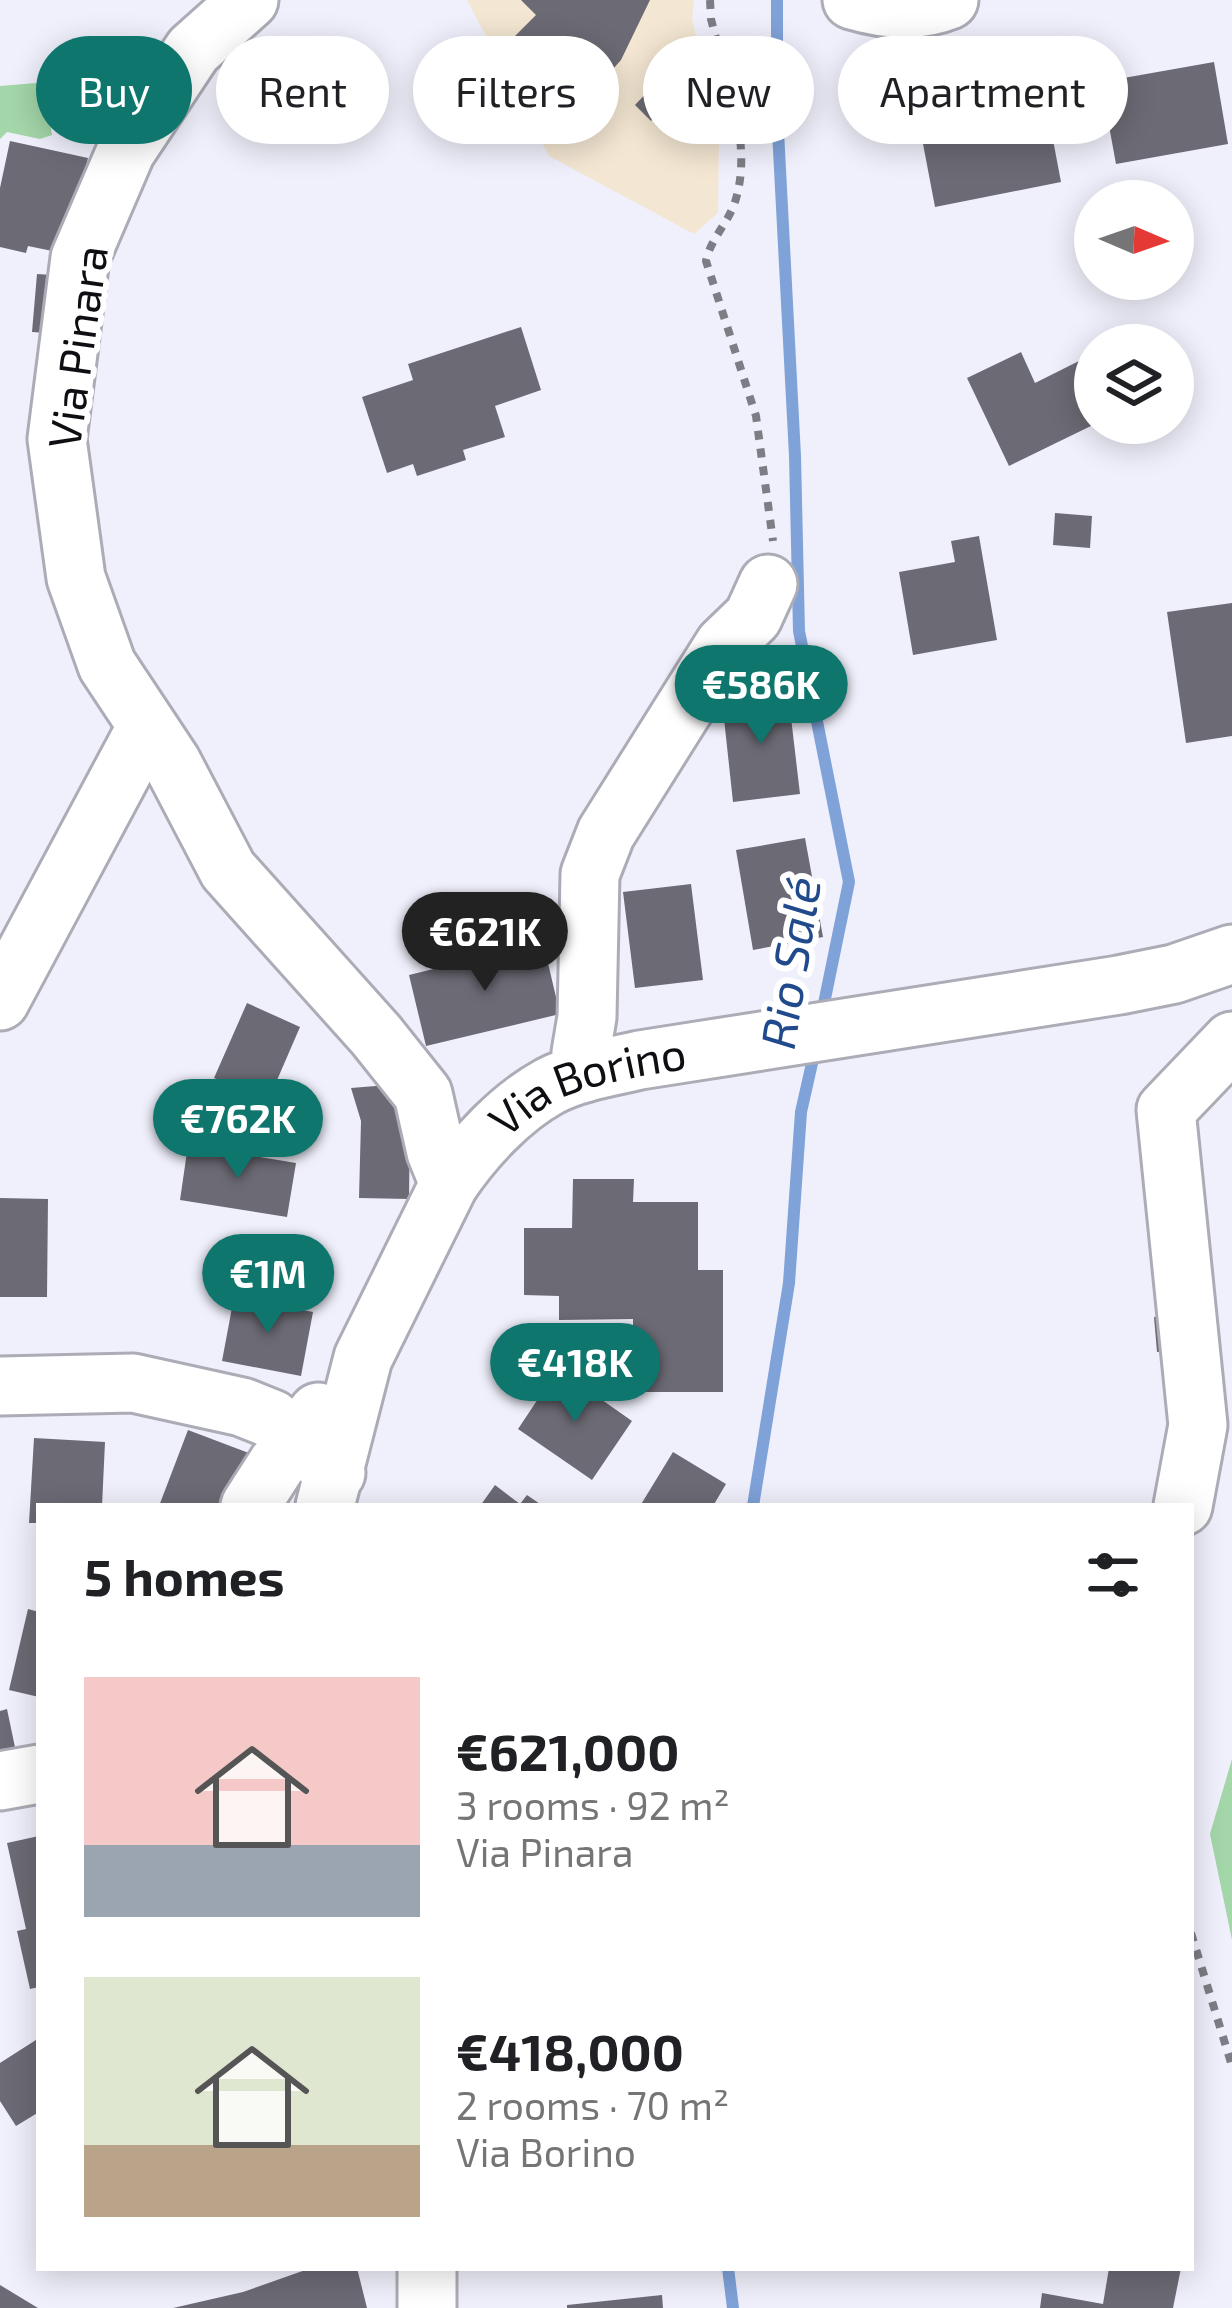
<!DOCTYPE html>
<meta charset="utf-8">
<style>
body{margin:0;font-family:"Exo 2",sans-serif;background:#f2f2f2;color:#202124;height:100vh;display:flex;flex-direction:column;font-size:45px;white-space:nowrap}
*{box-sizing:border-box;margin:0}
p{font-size:39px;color:#757577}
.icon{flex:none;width:66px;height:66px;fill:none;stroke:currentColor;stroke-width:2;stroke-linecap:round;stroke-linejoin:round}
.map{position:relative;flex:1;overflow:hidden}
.details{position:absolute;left:36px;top:1503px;width:1158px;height:768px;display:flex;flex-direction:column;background:#fff;border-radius:0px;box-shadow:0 6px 30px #0003}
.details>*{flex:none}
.guide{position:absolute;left:36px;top:36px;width:1161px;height:108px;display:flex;gap:24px}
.needle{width:78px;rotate:92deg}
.fabs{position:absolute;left:1074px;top:180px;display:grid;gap:24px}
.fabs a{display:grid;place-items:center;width:120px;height:120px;border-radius:50%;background:#fff;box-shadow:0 6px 30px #0003;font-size:60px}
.price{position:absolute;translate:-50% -102px;padding:0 27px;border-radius:42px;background:#0f766e;color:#fff;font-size:39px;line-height:78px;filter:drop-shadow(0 3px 6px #0008)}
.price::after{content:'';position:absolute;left:50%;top:72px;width:36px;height:27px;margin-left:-18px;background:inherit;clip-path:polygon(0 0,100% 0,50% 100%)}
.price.current{background:#222;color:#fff}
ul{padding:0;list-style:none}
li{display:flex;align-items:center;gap:36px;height:300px;padding:0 48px}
li span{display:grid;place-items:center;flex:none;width:336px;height:240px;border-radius:0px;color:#555}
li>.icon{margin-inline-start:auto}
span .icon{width:144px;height:144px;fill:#fffc;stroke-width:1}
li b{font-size:51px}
h2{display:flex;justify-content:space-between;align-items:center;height:144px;padding:0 48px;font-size:51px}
.tag{padding:0 42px;border-radius:54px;background:#fff;box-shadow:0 6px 30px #0003;font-size:42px;line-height:108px}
.tag.current{background:#0f766e;color:#fff}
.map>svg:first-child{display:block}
.education{fill:#f3e6d2}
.green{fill:#a3d6a8}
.water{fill:#7fa2d9}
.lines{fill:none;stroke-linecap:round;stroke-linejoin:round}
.stream{stroke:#7fa2d9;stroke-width:12}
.building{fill:#6c6a74}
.minor-casing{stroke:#acacb7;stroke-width:63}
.path{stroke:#7d7d85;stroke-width:8;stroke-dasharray:9 9;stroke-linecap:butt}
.minor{stroke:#fff;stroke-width:57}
.labels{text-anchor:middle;stroke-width:12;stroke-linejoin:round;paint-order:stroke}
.street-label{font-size:45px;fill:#0f0f13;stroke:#fff}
.water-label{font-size:48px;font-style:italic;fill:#204a8c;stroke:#fff}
</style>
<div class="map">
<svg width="1232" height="2308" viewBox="0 0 1232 2308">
<rect width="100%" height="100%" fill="#f0f0fc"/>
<path class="education" d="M467,0H694L692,19L719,134L718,213L694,234L549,156Z"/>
<path class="green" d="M36,83L46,96L52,135L40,139L7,132L0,139V86Z
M1232,1759V1940L1210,1834Z"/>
<path class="water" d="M133,80L139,86L109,128L99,127L105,87L110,83Z"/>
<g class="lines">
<path class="stream" d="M777,0V112L795,456L799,631L849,882L821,1018
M753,1506L789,1283L801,1112L815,1050
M728,2268L733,2308"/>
</g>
<path class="building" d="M521,0H650L621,60L582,104L514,37L536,15Z
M1214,62L1228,144L1116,164L1101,82Z
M652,87L669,103L651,121L635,105Z
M1046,103L1061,182L935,207L920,128Z
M10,141L88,158L69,244L62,253L28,246L26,253L0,247V188Z
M37,274L67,276L62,334L32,332Z
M521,327L541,390L495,406L505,437L463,450L466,460L417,476L413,464L387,473L362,397L413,380L408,364Z
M1021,352L1035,383L1089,356L1095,367V424L1009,466L967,378Z
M1055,513L1092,516L1090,548L1053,545Z
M979,536L997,640L913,655L899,572L955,562L951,541Z
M1232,603V736L1186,743L1167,612Z
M788,692L800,794L733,802L722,700Z
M805,838L823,937L753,950L736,850Z
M691,884L703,980L635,988L623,892Z
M543,942L560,1014L426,1046L409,975Z
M247,1003L300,1027L268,1101L214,1078Z
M400,1084L410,1120L409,1199L359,1198L361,1121L351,1088Z
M188,1145L296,1163L287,1217L180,1200Z
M573,1179H634L633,1202H698V1270H723V1392H633V1319L559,1320V1296L524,1295V1228H572Z
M0,1198L48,1199L47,1297H0Z
M234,1297L313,1312L301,1376L222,1361Z
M1168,1316L1171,1351L1157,1352L1154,1317Z
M558,1369L632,1421L592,1480L518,1429Z
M188,1430L259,1457L241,1506H159Z
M34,1438L105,1442L102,1506H39V1523H29Z
M673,1452L726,1484L713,1506H640Z
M495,1485L520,1504L527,1495L543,1506H480Z
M28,1609L39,1612V1697L9,1690Z
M7,1709L16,1752L0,1755V1711Z
M39,1836V1987L30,1989L17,1931L26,1929L7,1843Z
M39,2038V2112L16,2126L0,2101V2063Z
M311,2268H357L367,2308H173L243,2292Z
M1109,2268H1181L1173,2308H1040L1042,2293L1103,2304Z
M0,2285L38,2308H0Z
M662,2295L663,2308H567V2305Z"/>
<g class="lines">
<defs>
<g id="minor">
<path d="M249,0L193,50L126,151L80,258L57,439L76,578L107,665L172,763L228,870L376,1035L423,1094L436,1152L449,1184"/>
<path d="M852,0C885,10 917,13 949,0"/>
<path d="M0,1001L147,726"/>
<path d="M584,1073L581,1053L587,1017L590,874L606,833L724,645L753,617L768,584"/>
<path d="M0,1386L133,1383L242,1407L272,1419L336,1473"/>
<path d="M250,1506L277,1464L318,1412"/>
<path id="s1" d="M325,1506L363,1358L449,1184C474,1147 510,1108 550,1086C577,1072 610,1067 640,1060L1119,985L1174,974L1232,954"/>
<path d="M1183,1506L1198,1425L1166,1110L1232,1041"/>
<path d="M0,1781L39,1774"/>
<path d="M427,2308V2268"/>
</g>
</defs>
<use href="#minor" class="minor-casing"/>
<path class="path" d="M710,0L711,19C725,77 754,143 735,202C728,223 710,240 706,261L756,416L773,541
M1191,1933L1232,2066"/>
<use href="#minor" class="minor"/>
</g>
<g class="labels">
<g class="street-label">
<text transform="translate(78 347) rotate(-82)" y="16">Via Pinara</text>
<text dy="16" stroke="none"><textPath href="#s1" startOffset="525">Via Borino</textPath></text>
</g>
<g class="water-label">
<text transform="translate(791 963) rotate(-81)" y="17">Rio Salé</text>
</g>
</g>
</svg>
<div class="fabs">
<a><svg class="needle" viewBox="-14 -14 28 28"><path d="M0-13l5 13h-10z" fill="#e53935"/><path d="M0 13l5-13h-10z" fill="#757577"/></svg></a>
<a><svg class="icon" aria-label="layers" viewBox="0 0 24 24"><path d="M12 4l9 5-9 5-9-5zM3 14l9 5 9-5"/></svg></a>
</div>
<b class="price" style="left:761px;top:747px">€586K</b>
<b class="price current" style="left:485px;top:994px">€621K</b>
<b class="price" style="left:238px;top:1181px">€762K</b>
<b class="price" style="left:268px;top:1336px">€1M</b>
<b class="price" style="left:575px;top:1425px">€418K</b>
<div class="guide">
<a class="tag current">Buy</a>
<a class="tag">Rent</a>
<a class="tag">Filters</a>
<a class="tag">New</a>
<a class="tag">Apartment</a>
</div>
<section class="details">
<h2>5 homes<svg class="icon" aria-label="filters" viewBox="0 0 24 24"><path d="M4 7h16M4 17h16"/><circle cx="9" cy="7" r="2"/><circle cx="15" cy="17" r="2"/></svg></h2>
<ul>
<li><span style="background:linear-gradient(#f6c9c9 70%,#9aa5b1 0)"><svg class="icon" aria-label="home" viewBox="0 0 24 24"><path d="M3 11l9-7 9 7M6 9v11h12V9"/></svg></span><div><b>€621,000</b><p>3 rooms · 92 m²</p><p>Via Pinara</p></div></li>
<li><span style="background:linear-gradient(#dfe7d0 70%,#b9a48a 0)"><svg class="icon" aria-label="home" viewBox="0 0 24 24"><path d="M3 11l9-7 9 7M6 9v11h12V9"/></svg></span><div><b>€418,000</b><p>2 rooms · 70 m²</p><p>Via Borino</p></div></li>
</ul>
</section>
</div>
